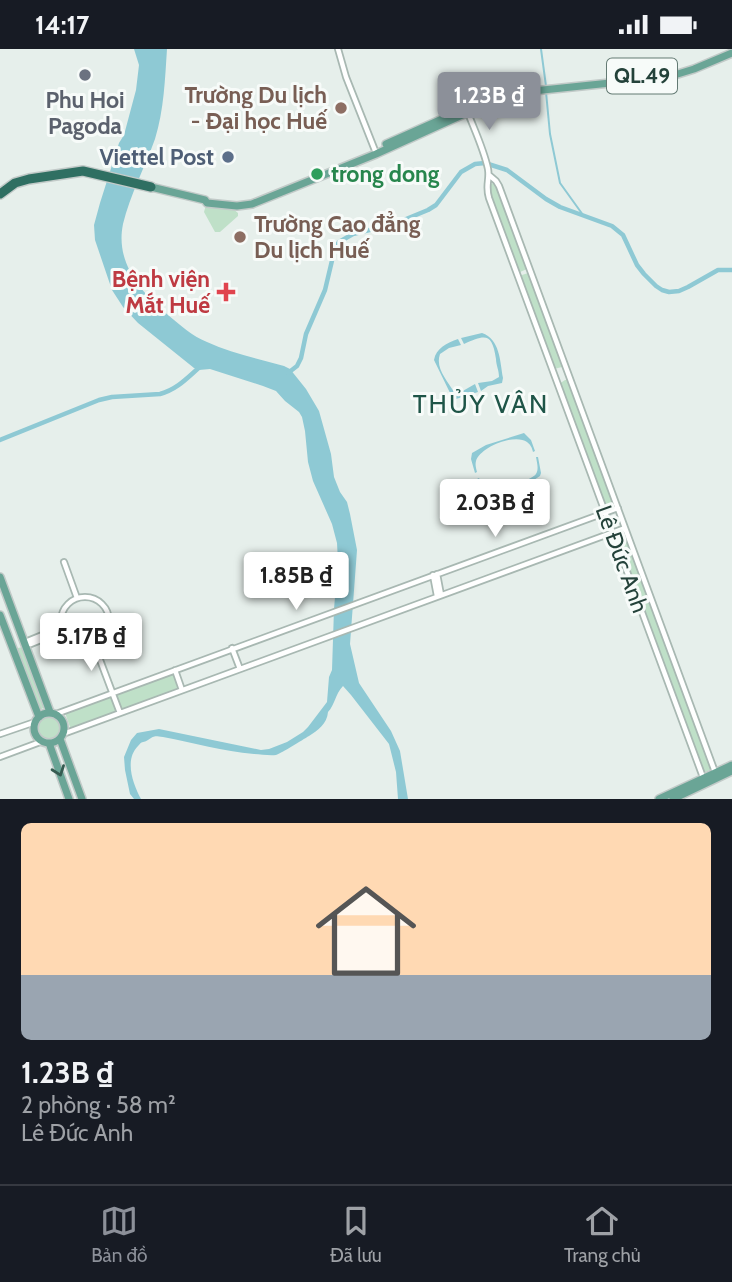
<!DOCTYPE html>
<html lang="vi">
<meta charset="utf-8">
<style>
body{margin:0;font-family:Cabin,sans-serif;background:#242831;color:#f1f3f6;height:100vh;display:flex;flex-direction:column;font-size:26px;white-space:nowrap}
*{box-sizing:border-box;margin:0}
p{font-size:23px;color:#9ea1a6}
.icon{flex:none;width:38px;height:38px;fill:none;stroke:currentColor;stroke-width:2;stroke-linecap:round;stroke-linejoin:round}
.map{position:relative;height:750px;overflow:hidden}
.sheet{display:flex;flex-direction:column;background:#171b24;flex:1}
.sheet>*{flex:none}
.price{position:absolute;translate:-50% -60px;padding:0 16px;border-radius:7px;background:#fff;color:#222;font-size:23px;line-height:46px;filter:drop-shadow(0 2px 4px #0008)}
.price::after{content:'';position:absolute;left:50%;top:42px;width:21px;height:16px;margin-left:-10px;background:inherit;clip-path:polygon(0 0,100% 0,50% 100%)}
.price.active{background:#8c9099;color:#fff}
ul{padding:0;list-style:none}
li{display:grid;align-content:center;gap:14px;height:371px;padding:0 21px}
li+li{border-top:2px solid #363941}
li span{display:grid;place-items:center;height:217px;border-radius:10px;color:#555}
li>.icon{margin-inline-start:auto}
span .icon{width:126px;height:126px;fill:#fffc;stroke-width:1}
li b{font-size:30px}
.status{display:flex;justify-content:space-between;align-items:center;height:49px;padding:0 35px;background:#171b24;direction:ltr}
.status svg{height:19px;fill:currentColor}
.dock{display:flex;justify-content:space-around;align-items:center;height:98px;border-top:2px solid #363941;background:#171b24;font-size:19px;color:#9ea1a6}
.dock a{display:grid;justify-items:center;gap:4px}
.dock .active{color:#8c9099}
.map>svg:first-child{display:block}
.green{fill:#bfe0c8}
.water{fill:#8ec9d4}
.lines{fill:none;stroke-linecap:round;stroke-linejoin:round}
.stream{stroke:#8ec9d4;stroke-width:2}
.river{stroke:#8ec9d4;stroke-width:4.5}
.minor-casing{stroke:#a8b8b2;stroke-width:8}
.major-casing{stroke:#c2cac8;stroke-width:10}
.highway-casing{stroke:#c2cac8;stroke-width:12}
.minor{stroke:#fff;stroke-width:4.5}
.major{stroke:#6aa596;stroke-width:7}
.highway{stroke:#2f6f62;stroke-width:9}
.oneway{stroke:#365b51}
.worship-dot{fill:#6b7280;stroke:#f7fbf9;stroke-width:2.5}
.education-dot{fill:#8d6e63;stroke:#f7fbf9;stroke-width:2.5}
.service-dot{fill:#5c6f8a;stroke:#f7fbf9;stroke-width:2.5}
.leisure-dot{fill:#2e9e5b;stroke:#f7fbf9;stroke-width:2.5}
.health-dot{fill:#e0444e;stroke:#f7fbf9;stroke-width:2.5}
.labels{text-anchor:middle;stroke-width:6;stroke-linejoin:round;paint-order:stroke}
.shield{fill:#f7fbf9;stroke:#637a73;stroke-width:2}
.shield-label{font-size:21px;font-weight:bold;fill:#24423a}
.education-label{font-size:23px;font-weight:bold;fill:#785e54;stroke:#f7fbf9;text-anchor:end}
.worship-label{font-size:23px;font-weight:bold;fill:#5b616d;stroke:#f7fbf9}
.service-label{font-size:23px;font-weight:bold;fill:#4e5e75;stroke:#f7fbf9;text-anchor:end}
.leisure-label{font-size:23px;font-weight:bold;fill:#27864d;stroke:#f7fbf9;text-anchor:start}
.health-label{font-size:23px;font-weight:bold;fill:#be3a42;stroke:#f7fbf9;text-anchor:end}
.street-label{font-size:23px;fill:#24423a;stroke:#f7fbf9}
.quarter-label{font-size:26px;letter-spacing:2px;fill:#1f5548;stroke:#f7fbf9}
</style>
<div class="status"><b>14:17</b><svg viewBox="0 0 49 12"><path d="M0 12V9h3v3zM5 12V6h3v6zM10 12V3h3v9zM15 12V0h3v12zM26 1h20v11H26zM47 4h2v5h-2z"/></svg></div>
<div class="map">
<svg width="732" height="750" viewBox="0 0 732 750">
<rect width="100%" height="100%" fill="#e6efeb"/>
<path class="green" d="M493,134L498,137L527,218V220L520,223L518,222L489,143V136Z
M206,156L232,159L238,164V167L220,183H215L204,163Z
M528,224L530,226L563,316L562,318L554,320L520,229L522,226Z
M565,331H569L613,453V457L610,460H607L604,457L559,335Z
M622,482L625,484L710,716V721L703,724L615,486L616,484Z
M23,598L45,658L40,661L38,660L16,602L18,599Z
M173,624L178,641L123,661L121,660L116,645Z
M111,646L117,663L72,680L70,678L65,664Z
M37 678a12 12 0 1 1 24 0a12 12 0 1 1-24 0Z"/>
<path class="water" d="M134,0H167C165,30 164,61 155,90C145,118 130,146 123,175C115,214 141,243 168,266C180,276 192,287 207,293C231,304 258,310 284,317L290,320L306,340L319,362L331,405L334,428L340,443L347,453L350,465L357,501L350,595L359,634L391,682L400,702L408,750H398L396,723L389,695L351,646L343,637C335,645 335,656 328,663C327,675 318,681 309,687C302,691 282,704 276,706C269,707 261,705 254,705C223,702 194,694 163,688C155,687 155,686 148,691C141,695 143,691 138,697C124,711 133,735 141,750H134L130,745L125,721L124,708L131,691L137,684L159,680L261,701L269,700L287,693L303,683L308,678L327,653L329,628L332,621L334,560L338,512L337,494L332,475L313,432L308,413L305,382L302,368L299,363L285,352L276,342L263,337L210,320L199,321L194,319L138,274L123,258L112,241L95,191L94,176L100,154L119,94L124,86L136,41L139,16Z
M482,284C500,290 500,312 503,329L502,334L488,337L481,342L478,334L492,332L499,328C499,321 496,316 496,310C492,283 485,286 464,295L461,289Z
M458,290L461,296L449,299L440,305C435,319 447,331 454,343H461L475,335L478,343L456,350L452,348L434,311C436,299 447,294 458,290Z
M524,384L531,391L535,402L533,403C532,399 531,396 527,393C515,384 480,398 476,412C475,416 476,419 477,423L475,424L471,410L472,404L486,396Z
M536,408H538L541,424L540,427L523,438L513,443L486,447L484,446L477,430L479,429C482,434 483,440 489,442C497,444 532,431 536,425C539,420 537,414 536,408Z"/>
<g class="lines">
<path class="stream" d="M541,0L546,37
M546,43L550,85L560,134L583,166"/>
<path class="river" d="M288,324L297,317L301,309L306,285L325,241L335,199L339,193L353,185L394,175L428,161L436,156L461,123L475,115L485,114L507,121L546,150L560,158L612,177L623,186L637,216L644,225L656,237L662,241L669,243L679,242L688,238L718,221H732
M0,391L99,351L112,348L160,345C178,340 188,328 202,316"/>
<defs>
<path id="minor" d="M338,0L346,28L376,104
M468,64C475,82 484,101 488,120C490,131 485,136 489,149L704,731
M489,126L496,132L499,137L715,723
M64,513L77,549
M437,525L441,546
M433,526L437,547
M61 572a24 24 0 1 1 48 0a24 24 0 1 1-48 0Z
M25,593L62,578
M25,594L31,595L63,582
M94,595L120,664
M232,599L240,620
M175,621L182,641
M56,665L618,459
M0,685L35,673
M63,685L625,479
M0,708L43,692"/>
<path id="major" d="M386,95L478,54
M151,138L205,151L207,154L237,157L252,155L376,105L493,52L514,44L668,28L694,20L732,4
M0,528L50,663
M0,566L39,668
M34 679a15 15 0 1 1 30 0a15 15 0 1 1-30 0Z
M60,690L82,750
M49,694L69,750
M659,750L732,716
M673,750L732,722"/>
<path id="highway" d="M0,145L15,134L29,130L83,122L151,138"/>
</defs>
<use href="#minor" class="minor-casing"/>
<use href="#major" class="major-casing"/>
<use href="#highway" class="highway-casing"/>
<use href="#minor" class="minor"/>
<use href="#major" class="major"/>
<use href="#highway" class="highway"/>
</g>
<defs><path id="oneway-chevron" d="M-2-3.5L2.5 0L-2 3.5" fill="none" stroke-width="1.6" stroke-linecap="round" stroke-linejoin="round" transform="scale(1.75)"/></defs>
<use class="oneway" href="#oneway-chevron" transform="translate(59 722) rotate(70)"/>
<circle class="worship-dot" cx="85" cy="26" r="7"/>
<g class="education-dot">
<circle cx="341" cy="59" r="7"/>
<circle cx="240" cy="188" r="7"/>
</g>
<circle class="service-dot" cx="228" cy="108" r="7"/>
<circle class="leisure-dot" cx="317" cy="125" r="7"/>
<path class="health-dot" d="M222.5 232.5h7v7h7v7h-7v7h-7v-7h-7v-7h7z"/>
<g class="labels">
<rect class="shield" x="607" y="9.5" width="70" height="35" rx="5"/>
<g class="shield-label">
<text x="642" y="34">QL.49</text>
</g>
<g class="education-label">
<text x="327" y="54">Trường Du lịch<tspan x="327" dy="26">- Đại học Huế</tspan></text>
<text x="254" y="183" text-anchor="start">Trường Cao đẳng<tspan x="254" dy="26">Du lịch Huế</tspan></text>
</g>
<g class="worship-label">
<text x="85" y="59">Phu Hoi<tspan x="85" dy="26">Pagoda</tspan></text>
</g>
<g class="service-label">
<text x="214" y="116">Viettel Post</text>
</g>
<g class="leisure-label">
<text x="331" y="133">trong dong</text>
</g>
<g class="health-label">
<text x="210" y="238">Bệnh viện<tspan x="210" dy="26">Mắt Huế</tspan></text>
</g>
<g class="street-label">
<text transform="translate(622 510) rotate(70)" y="8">Lê Đức Anh</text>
</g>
<g class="quarter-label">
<text x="481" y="364">THỦY VÂN</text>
</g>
</g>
</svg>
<b class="price active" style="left:489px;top:83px">1.23B ₫</b>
<b class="price" style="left:495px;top:490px">2.03B ₫</b>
<b class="price" style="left:296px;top:563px">1.85B ₫</b>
<b class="price" style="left:91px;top:624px">5.17B ₫</b>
</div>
<section class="sheet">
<ul>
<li><span style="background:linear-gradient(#ffd9b3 70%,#9aa5b1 0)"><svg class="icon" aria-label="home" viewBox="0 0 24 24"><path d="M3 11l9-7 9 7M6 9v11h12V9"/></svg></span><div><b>1.23B ₫</b><p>2 phòng · 58 m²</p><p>Lê Đức Anh</p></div></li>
</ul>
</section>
<nav class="dock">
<a class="active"><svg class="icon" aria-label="map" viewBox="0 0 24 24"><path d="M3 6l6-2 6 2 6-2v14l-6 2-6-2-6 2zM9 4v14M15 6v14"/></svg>Bản đồ</a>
<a><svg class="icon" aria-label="saved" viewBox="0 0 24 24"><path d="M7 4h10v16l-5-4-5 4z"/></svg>Đã lưu</a>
<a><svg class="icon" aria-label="home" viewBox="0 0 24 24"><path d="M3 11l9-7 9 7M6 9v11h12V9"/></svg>Trang chủ</a>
</nav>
